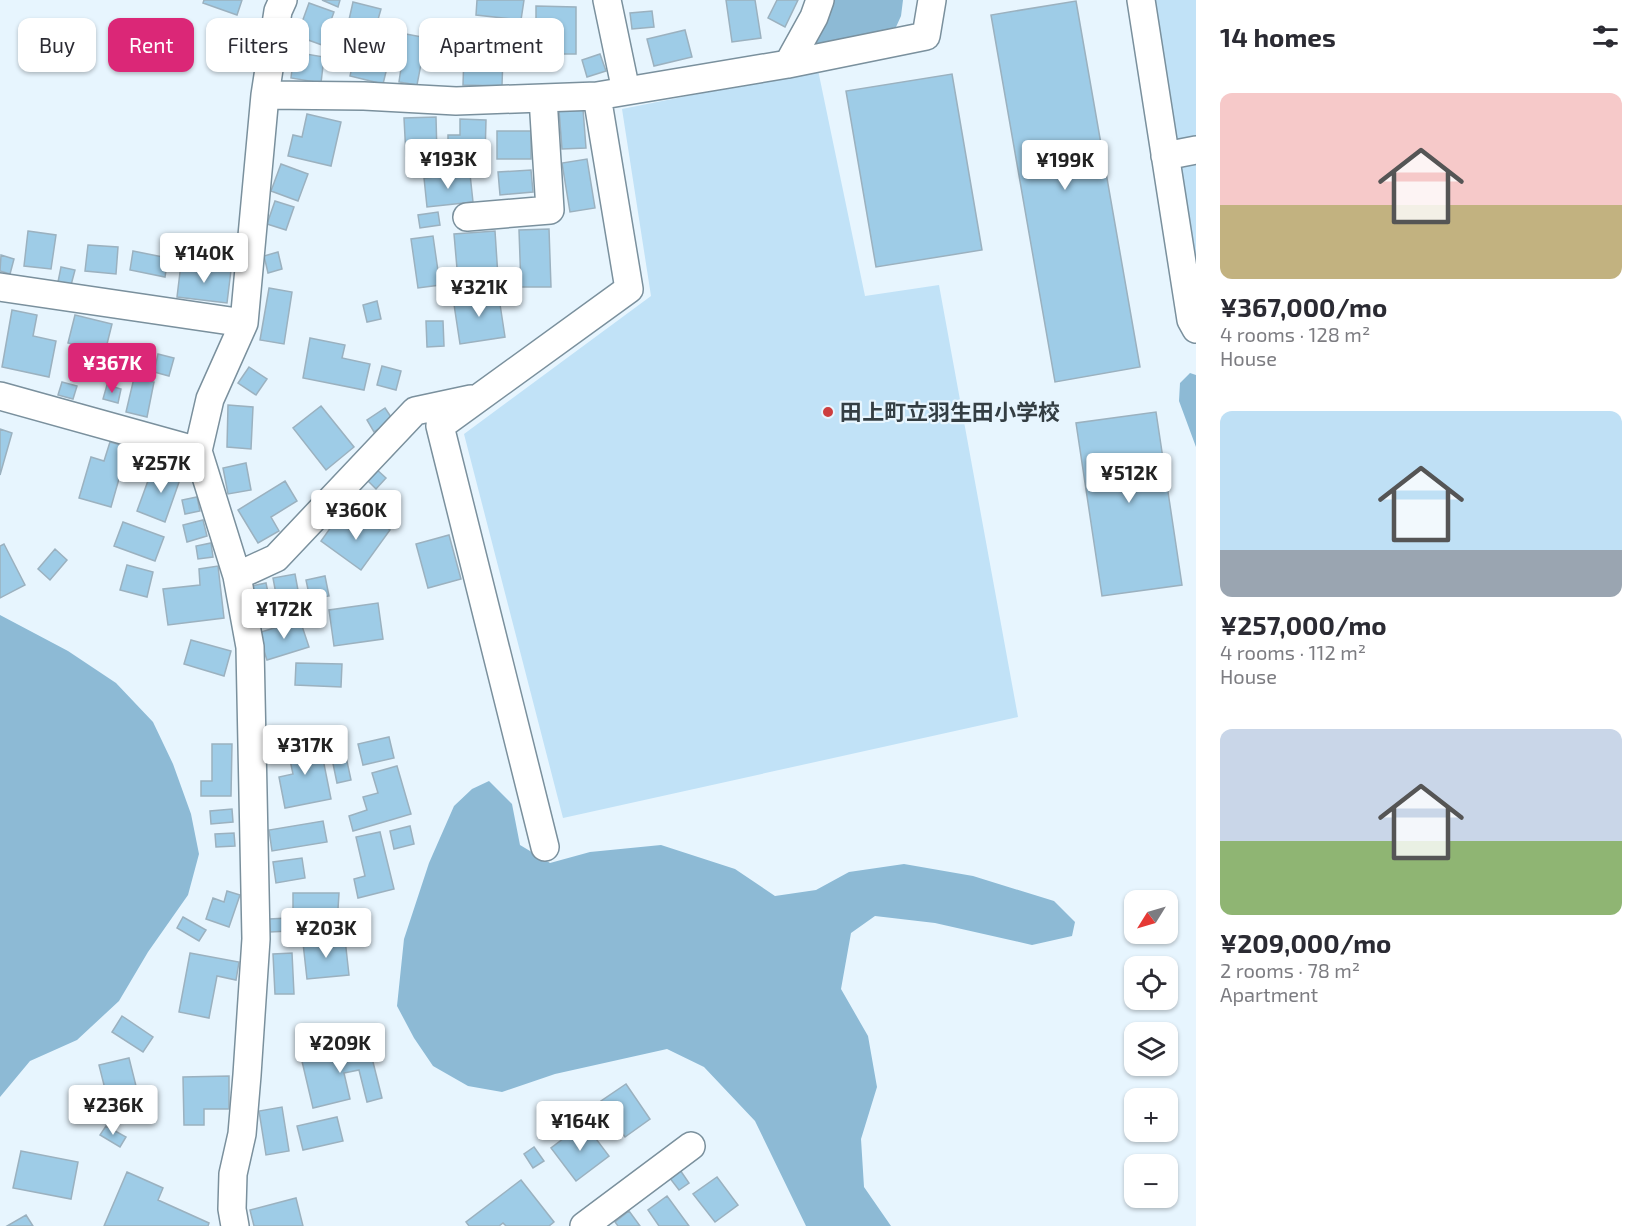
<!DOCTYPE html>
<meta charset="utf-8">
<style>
body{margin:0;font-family:"Exo 2","Noto Sans JP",sans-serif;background:#f2f2f3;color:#2b2b33;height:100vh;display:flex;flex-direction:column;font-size:22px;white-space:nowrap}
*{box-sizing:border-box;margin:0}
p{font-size:20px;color:#7c7c81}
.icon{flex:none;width:33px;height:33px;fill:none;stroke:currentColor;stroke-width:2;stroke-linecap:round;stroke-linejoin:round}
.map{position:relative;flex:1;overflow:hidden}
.sheet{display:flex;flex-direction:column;background:#fff;width:450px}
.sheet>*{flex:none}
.banner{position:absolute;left:18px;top:18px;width:570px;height:54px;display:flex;gap:12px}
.needle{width:39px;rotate:233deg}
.controls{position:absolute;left:1124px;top:890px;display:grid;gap:12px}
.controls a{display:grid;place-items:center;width:54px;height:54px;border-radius:12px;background:#fff;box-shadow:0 2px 4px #0004;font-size:30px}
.price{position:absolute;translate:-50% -51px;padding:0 14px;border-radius:6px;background:#fff;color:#222;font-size:20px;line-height:39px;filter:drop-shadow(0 2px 3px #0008)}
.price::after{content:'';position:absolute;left:50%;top:36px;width:18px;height:14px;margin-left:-9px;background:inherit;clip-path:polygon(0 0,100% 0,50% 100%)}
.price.selected{background:#db2777;color:#fff}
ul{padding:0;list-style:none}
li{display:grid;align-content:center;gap:12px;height:318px;padding:0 24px}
li span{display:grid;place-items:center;height:186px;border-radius:12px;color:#555}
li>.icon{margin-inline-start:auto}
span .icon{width:108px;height:108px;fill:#fffc;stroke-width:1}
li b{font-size:26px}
h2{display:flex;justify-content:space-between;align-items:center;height:72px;padding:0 24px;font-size:26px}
.tag{padding:0 21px;border-radius:12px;background:#fff;box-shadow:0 2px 4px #0004;font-size:21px;line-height:54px}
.tag.selected{background:#db2777;color:#fff}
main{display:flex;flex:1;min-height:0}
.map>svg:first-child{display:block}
.green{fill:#c1e2f7}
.forest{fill:#8dbad5}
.building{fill:#9ecce7;stroke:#9bb1bf;stroke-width:1.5}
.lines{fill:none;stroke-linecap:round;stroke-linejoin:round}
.minor-casing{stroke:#7a909d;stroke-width:30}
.minor{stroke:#fff;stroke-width:27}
.poi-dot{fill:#cd3e3f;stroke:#e7f5fe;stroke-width:2}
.labels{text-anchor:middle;stroke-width:4.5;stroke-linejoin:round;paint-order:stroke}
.poi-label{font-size:22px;font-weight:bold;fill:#343e43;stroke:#e7f5fe;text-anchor:start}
</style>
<main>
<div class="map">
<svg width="1196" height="1226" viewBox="0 0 1196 1226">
<rect width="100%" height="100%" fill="#e7f5fe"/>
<path class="green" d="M1141,0H1196V329Z
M818,70L865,296L939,285L1018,717L563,818L464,434L651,296L622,109Z"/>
<path class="forest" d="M832,0H903L901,16L896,27L825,48L812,46Z
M1190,373L1196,375V447L1179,401L1180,383Z
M0,615L68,651L116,683L153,722L173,764L191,814L199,854L188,895L148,952L119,1001L77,1040L30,1061L0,1097Z
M489,781L512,804L520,845L550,863L590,852L661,845L735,869L775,896L816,890L849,872L904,864L973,876L1054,901L1075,922L1072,936L1032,945L935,923L875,916L851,933L841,989L868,1036L877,1087L861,1139L864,1187L891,1226H806L755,1121L704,1067L667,1049L555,1074L502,1092L468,1086L433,1066L414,1038L397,1006L404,939L429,863L454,806L472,789Z"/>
<path class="building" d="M204,0H242L237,15L203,3Z
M322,0H340L338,7Z
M477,0H524L521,20L476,15Z
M726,0H755L761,38L732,42Z
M777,0H798L785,27L768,18Z
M1076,1L1140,367L1055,382L991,15Z
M353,2L381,9L375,30L395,35L383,84L350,76L355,54L342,51Z
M309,3L334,12L322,45L297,36Z
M536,6L576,7V54H536Z
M652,11L654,27L632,29L630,13Z
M685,30L692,57L654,66L647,39Z
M514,32H527V51H514Z
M406,34L438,40L434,66L421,64L417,85L399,82Z
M294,52L324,57L321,83L291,78Z
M464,54L503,55L502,86L463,85Z
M600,54L606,71L587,77L582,60Z
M952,74L982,250L876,267L846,91Z
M583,109L586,148L562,149L559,110Z
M307,114L341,122L331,166L288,156L293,135L302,137Z
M436,117L437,155L406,156L404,118Z
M460,119L486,120L485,157L448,156V135H460Z
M497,131H531V159H497Z
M587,159L595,208L570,212L562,163Z
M281,164L308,174L298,201L271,191Z
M531,170L533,192L500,195L498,172Z
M470,174L473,202L427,207L424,178Z
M275,201L294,207L286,230L267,224Z
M438,212L440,225L420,228L418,215Z
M549,229L551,287H521L519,230Z
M28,231L56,235L51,269L24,266Z
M495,231L498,277L458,280L454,234Z
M433,236L440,285L418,288L411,239Z
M88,245L118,247L116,274L85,271Z
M133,251L168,258L165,277L130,270Z
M278,252L282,269L268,273L264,256Z
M1,255L14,259L10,274L0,271Z
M181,264L231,270L227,303L177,297Z
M61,267L75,270L71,285L58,282Z
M269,288L292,292L284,344L260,340Z
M498,291L505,337L460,344L453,298Z
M377,301L381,319L367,322L363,305Z
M12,310L37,315L33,336L56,341L49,377L2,367Z
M75,315L112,324L105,352L68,343Z
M426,321H443L444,346L427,347Z
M310,338L345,345L342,358L370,364L364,390L303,378Z
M158,354L174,358L169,376L154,372Z
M382,366L401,371L396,390L377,385Z
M249,367L267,379L256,395L238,383Z
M134,378L154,382L147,417L126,412Z
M62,382L77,386L73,399L58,395Z
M107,385L121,389L118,403L103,399Z
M228,405L253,407L251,449L227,447Z
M321,406L354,447L326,470L293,428Z
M385,408L393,420L374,432L367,420Z
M1156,412L1182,585L1102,596L1076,423Z
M0,429L12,433L0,475Z
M110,442L128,447L111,507L79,498L91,457L104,461Z
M170,463L184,468L165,522L137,511L149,478L163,483Z
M246,463L251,490L228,494L223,468Z
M375,468L386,478L376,489L366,479Z
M285,481L297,501L271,517L279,531L258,543L238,510Z
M197,497L200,511L185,514L182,500Z
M370,515L390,530L361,570L321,541L336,520L356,534Z
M203,520L207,536L187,542L183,525Z
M123,522L164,537L155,561L114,546Z
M449,535L461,579L428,588L416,544Z
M211,543L213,557L198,559L196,546Z
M4,544L25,585L0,598V546Z
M55,549L67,560L50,580L38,569Z
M127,565L153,572L147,597L120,590Z
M218,566L224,618L168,625L163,589L200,585L199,569Z
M295,574L300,601L278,605L273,578Z
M325,576L329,596L310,599L306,580Z
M266,583L272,612L259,615L252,586Z
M378,603L383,639L334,646L329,610Z
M300,620L309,647L267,660L258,633Z
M191,640L231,651L224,676L184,664Z
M296,663L342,664L341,687L295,685Z
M389,737L394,758L363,765L358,744Z
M319,739L331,799L285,808L279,777L293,774L287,746Z
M212,744H232L231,796H201V781H212Z
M345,752L351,780L337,783L331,754Z
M397,766L411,814L353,831L349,816L367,810L363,797L378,793L372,773Z
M232,809L233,822L211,824L210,811Z
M323,821L327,842L272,851L269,830Z
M410,826L414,844L394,849L390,831Z
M380,832L394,889L358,898L354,879L365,876L356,837Z
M234,833L235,846L216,847L215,834Z
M302,858L305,878L276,883L273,862Z
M227,891L240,895L229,927L206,919L213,898L224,902Z
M293,893H339L338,909H293Z
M183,917L206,930L199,941L177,928Z
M288,918L289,931L270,932L269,919Z
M345,939L349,975L307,979L303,943Z
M190,953L239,962L236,980L217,976L209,1018L179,1012Z
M292,953L294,994H275L273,954Z
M122,1016L153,1037L143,1052L112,1032Z
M368,1042L382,1098L367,1102L359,1070L344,1073L350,1099L313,1108L301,1057Z
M129,1058L143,1114L113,1121L99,1065Z
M229,1076V1109H204V1125H184L183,1077Z
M626,1084L650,1119L625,1137L601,1101Z
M282,1107L289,1151L266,1155L259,1111Z
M337,1117L343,1141L303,1150L297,1126Z
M584,1123L609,1156L576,1181L551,1148Z
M106,1126L126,1137L120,1147L100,1135Z
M534,1147L544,1161L533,1168L524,1154Z
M21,1151L78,1162L71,1199L13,1188Z
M680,1170L689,1183L679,1190L669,1177Z
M127,1172L163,1188L158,1200L209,1223L208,1226H104Z
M717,1177L738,1205L715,1222L693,1194Z
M521,1180L554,1222L549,1226H506L503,1223L499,1226H469L466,1222Z
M667,1196L689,1226H659L648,1210Z
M296,1198L303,1226H254L250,1210Z
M629,1211L640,1226H618L615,1222Z
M26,1215L33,1226H7Z"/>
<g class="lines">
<defs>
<path id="minor" d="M607,0L626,91
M1141,0L1191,320L1196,329
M788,64L814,17L820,0
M265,95L364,96L456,101L597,96L788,64L926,36L932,0
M1165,156L1196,150
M467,217L550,210L543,98
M0,287L244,323
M0,396L198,451
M237,576L276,558L415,411L471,399
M545,847L440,426L629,289L597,96
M235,1226L232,1209L233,1174L242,1134L247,1075L256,939L250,647L237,576L198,451L210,399L244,323L265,95L278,11L283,0
M584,1226L691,1146"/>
</defs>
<use href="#minor" class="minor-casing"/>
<use href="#minor" class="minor"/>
</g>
<circle class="poi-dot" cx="828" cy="412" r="6"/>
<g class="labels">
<g class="poi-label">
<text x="840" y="420">田上町立羽生田小学校</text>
</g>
</g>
</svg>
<div class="controls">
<a><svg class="needle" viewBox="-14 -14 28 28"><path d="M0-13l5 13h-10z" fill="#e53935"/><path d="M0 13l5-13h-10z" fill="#7c7c81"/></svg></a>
<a><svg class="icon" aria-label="locate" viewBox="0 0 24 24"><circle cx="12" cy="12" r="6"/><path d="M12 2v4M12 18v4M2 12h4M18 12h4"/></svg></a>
<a><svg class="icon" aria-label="layers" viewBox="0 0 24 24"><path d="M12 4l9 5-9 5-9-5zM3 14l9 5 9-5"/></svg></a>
<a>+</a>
<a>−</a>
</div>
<b class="price" style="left:448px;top:190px">¥193K</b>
<b class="price" style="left:1065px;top:191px">¥199K</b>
<b class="price" style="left:204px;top:284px">¥140K</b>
<b class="price" style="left:479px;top:318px">¥321K</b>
<b class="price selected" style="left:112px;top:394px">¥367K</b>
<b class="price" style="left:161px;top:494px">¥257K</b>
<b class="price" style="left:1129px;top:504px">¥512K</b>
<b class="price" style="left:356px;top:541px">¥360K</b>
<b class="price" style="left:284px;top:640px">¥172K</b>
<b class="price" style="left:305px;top:776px">¥317K</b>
<b class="price" style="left:326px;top:959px">¥203K</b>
<b class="price" style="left:340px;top:1074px">¥209K</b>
<b class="price" style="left:113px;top:1136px">¥236K</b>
<b class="price" style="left:580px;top:1152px">¥164K</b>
<div class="banner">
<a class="tag">Buy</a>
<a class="tag selected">Rent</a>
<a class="tag">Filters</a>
<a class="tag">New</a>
<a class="tag">Apartment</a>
</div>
</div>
<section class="sheet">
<h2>14 homes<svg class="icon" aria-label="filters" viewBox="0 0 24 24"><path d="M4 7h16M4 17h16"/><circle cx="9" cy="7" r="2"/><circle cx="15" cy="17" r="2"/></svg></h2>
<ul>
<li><span style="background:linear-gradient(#f6c9c9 60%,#c2b280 0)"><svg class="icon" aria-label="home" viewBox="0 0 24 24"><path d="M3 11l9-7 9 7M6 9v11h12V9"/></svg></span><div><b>¥367,000/mo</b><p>4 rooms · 128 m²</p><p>House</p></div></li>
<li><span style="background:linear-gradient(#bfe0f5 75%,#9aa5b1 0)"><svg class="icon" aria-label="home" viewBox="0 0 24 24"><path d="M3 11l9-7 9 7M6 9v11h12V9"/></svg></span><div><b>¥257,000/mo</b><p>4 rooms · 112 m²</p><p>House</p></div></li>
<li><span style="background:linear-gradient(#c9d6e8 60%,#8fb573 0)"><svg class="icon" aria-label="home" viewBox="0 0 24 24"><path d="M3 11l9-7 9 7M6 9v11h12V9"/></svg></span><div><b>¥209,000/mo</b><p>2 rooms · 78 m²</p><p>Apartment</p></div></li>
</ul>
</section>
</main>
